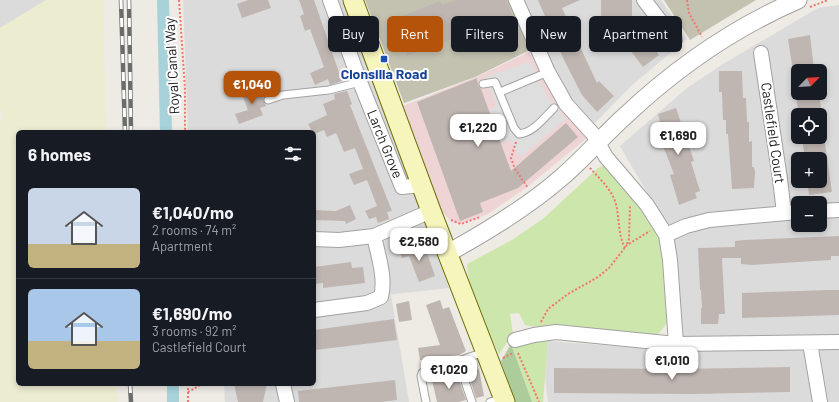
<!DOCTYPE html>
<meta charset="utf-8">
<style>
body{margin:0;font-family:Barlow,sans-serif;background:#242831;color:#f1f3f6;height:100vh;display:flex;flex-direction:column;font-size:15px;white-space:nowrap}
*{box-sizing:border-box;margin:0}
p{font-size:13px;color:#9ea1a6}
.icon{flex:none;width:22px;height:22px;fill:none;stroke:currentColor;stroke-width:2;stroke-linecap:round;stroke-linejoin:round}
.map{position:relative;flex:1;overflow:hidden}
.sheet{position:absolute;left:16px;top:130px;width:300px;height:256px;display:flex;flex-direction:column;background:#171b24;border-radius:6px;box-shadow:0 2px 6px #0003}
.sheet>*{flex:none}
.banner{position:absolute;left:328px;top:16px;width:380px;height:36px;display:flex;gap:8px}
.needle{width:26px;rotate:65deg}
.controls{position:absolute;left:791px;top:64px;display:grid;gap:8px}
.controls a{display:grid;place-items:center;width:36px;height:36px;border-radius:6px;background:#171b24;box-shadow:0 2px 6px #0003;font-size:20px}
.price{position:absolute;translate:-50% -34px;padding:0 9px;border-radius:8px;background:#fff;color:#222;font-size:13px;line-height:26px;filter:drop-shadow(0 1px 2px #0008)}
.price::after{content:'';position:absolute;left:50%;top:24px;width:12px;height:9px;margin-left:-6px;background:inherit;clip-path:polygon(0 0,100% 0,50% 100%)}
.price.current{background:#b45309;color:#fff}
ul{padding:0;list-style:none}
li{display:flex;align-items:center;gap:12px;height:100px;padding:0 12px}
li+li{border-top:1px solid #363941}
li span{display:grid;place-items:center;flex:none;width:112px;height:80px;border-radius:6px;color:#555}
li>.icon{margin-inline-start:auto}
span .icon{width:48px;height:48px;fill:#fffc;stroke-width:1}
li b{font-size:17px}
h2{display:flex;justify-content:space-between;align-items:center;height:48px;padding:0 12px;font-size:17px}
.pill{padding:0 14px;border-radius:6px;background:#171b24;box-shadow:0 2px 6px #0003;font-size:14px;line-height:36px}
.pill.current{background:#b45309;color:#fff}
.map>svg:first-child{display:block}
.residential{fill:#dcdbdb;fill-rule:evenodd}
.commercial{fill:#efd4d5}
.construction{fill:#c3c1b0}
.farmland{fill:#ececd0}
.grass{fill:#cde6ac}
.forest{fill:#adcc9b}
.parking{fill:#dedede}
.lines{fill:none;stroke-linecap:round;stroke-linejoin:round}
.canal{stroke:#a7d2da;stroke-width:12}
.building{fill:#bfb6b1}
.service-casing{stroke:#a2a2a2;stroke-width:9}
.minor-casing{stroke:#a2a2a2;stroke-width:16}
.tertiary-casing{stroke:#a2a2a2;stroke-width:19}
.secondary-casing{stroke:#6d700a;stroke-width:21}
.path{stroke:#f37471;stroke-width:2;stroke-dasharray:2 2;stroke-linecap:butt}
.service{stroke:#fff;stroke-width:7}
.minor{stroke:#fff;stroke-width:14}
.tertiary{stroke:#fff;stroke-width:17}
.secondary{stroke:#f6f5bb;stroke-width:19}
.rail-casing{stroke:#6c6c6c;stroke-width:4.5}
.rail{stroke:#fff;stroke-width:3;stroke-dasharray:9;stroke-linecap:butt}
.transit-dot{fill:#1a4fb4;stroke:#fff;stroke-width:1.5}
.labels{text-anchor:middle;stroke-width:4;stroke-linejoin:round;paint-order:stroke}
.street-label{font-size:14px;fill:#1e1e1e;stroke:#fff}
.transit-label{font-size:14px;font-weight:bold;fill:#164399;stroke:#fff}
</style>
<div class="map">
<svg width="839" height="402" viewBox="0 0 839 402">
<rect width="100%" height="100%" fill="#eeeae4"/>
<path class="residential" d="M0,0H46L0,28Z
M183,0H343L417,196L449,288L314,303V132H188Z
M509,0H661L687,39L631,86L585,133L524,35Z
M839,5V402H548L545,377L548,341L681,351L670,232L620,146L687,88L723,64L818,8ZM798,71H820V93H798ZM798,115H820V137H798ZM798,159H820V181H798ZM798,203H820V225H798Z
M391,295L409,402H225L224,384H314V305Z"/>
<path class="commercial" d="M529,52L550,90L571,121L587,138L527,187L488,214L461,224L455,223L449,219L440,209L403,106L474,78Z"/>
<path class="construction" d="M365,0H508L530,50L475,77L404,103Z
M664,0H756L690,40Z"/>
<path class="farmland" d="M46,0H103L106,132H18V384H116L117,402H0V119L4,117L0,107V28Z"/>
<path class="grass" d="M604,165L653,221L662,247L668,322L659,333L653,335L556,324C545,326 536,328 525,325L519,313L510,314L513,334L499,354C486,326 469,295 467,264L512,240L544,218L598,168Z
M546,337L547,342L548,341L543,402H532L511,344Z"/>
<path class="forest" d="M511,344L532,402H515L501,361Z"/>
<path class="parking" d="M530,62L546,95L565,119L521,157L514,148L511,140L502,143L490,109L497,106L485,77Z"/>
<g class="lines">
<path class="canal" d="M163,0L166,132
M173,384V402"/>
</g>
<path class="building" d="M248,0H268L271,8L242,18L237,4Z
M299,0H314L342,81L330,85L328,79L315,85L310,73L324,67L310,29L305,31L300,16L304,14Z
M456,0H506L512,15L507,17L509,22L458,41L457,37L407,56L405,51L401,53L391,29L396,27L393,20L440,1L442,5Z
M538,0H580L562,8L597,83L599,81L614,96L597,112L582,95L564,60Z
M601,0H632V23H601Z
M641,31L659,55L643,67L625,43Z
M810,35L814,69H810V71H793L788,39Z
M719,71H742L743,98H746L747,122H749V142L752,141V167H754L755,172L754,188L732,189L728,134H726V120H723L722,92H719Z
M477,78L478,85L481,89L511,171L566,123L578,137L518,188L480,203L483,212L460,221L417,102Z
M259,85L266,106L260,108L263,115L239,124L235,114L248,110L241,92Z
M347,91L352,104L350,105L392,211L387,212L389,219L378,223L376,217L369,219L365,211L377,206L367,180L354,185L349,174L363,169L355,148L344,152L336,133L327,137L324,130L314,134L308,124L327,115L323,104L335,99L334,94Z
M819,94L822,115H799L796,97Z
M676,108L694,161L691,162L700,191L695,193L697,198L679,205L670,175L674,174L654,123L660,121L658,114Z
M824,136L832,192L809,195L807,181H820V159H805L802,139Z
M350,205L356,219L346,224L345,221L314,220V210L336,211Z
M839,236V256H831V260L752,265L741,264V258H722L725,314H719L718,324H701V308H702L701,290H700L698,248L735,247V241L744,240Z
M413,244L415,250L425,247L435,276L419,282L409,256L402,258L399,249Z
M351,262L352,268L363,267L365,283L323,288V283L314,284V267Z
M829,290H839V315L742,318V293Z
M440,300L443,309L449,307L466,351L459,355L442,357V360L428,364L427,359L420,360L418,348L440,345L426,305Z
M409,301L412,320L399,322L396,304Z
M394,319L397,340L315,350L314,330Z
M790,367V392L693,394L554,393V368L680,369Z
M479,369L484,396L476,398L467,371Z
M457,374L466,400L459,402H437L432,380Z
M395,380L397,400L381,402H299L298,391Z
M234,384H267L263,402H238Z"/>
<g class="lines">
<defs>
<path id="service" d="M483,84L495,82L514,128L519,134C533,133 544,118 554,108
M500,92L548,72
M268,100L283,95L329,90L360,82
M458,361L472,402
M426,402L421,376L422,373L426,369L453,363L484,352
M490,402L503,398"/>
<path id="minor" d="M330,0L360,82L402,187L422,185
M516,0L548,72L566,104L593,134L606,157L647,205L666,235L670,260L676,344
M644,0L675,40
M761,53L780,179L784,213
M820,211L839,210
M666,235L686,226L709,220L798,212
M314,239L339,240L374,236L431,211
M314,310L367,303L381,297C386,278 378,255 374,236
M515,340L534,335L556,332L676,344L839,342
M810,343L820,402
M283,384L287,402"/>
<path id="tertiary" d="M448,253C488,231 528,207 562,177C584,158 603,136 625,116C676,68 733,28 798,0"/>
<path id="secondary" d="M353,0L431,211L505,402"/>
</defs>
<use href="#service" class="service-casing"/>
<use href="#minor" class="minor-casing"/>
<use href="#tertiary" class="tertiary-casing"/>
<use href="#secondary" class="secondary-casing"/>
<path class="path" d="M179,0L185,89V132
M687,0L689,13L702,37
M810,7L828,0
M516,142L511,158L515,169L528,188
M590,168C599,178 610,188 615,201C620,216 617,233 625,248
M451,220L461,224L480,217
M627,244L629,239L630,205
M541,322L548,309L568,294L598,277L609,268L627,245L650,231
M518,353L539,402
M503,358L513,353
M188,392L202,384
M188,402V384"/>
<use href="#service" class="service"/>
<use href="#minor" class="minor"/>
<use href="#tertiary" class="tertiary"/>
<use href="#secondary" class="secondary"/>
<defs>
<path id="rail" d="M121,0L125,132
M129,0L131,132
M130,384L131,402"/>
</defs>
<use href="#rail" class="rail-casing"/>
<use href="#rail" class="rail"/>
</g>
<rect class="transit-dot" x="380" y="55" width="8" height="8" rx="2"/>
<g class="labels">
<g class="street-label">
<text transform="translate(172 66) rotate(-93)" y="5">Royal Canal Way</text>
<text transform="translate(773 133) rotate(82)" y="5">Castlefield Court</text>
<text transform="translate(385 144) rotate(68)" y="5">Larch Grove</text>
</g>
<g class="transit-label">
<text x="384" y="79">Clonsilla Road</text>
</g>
</g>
</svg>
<div class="controls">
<a><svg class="needle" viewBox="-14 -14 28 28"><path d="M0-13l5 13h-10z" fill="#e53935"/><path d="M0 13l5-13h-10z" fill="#9ea1a6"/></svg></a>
<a><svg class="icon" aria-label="locate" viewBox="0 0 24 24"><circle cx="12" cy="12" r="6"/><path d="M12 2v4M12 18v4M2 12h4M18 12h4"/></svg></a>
<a>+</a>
<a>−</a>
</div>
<b class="price current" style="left:252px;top:105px">€1,040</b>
<b class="price" style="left:478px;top:148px">€1,220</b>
<b class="price" style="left:678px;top:156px">€1,690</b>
<b class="price" style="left:419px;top:262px">€2,580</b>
<b class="price" style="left:672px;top:381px">€1,010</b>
<b class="price" style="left:449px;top:390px">€1,020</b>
<div class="banner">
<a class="pill">Buy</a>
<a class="pill current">Rent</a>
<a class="pill">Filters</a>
<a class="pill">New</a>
<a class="pill">Apartment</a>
</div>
<section class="sheet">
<h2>6 homes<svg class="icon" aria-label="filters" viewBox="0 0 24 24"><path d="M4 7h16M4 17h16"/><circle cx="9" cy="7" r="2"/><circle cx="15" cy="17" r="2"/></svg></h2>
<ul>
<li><span style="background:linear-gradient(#c9d6e8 70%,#c2b280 0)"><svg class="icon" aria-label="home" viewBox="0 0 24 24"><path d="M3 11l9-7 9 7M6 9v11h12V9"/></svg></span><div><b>€1,040/mo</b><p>2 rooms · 74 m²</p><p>Apartment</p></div></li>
<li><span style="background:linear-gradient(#a9c7e8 65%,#c2b280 0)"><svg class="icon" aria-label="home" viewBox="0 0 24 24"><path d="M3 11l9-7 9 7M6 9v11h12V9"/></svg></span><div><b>€1,690/mo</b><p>3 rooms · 92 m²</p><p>Castlefield Court</p></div></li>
</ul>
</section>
</div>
